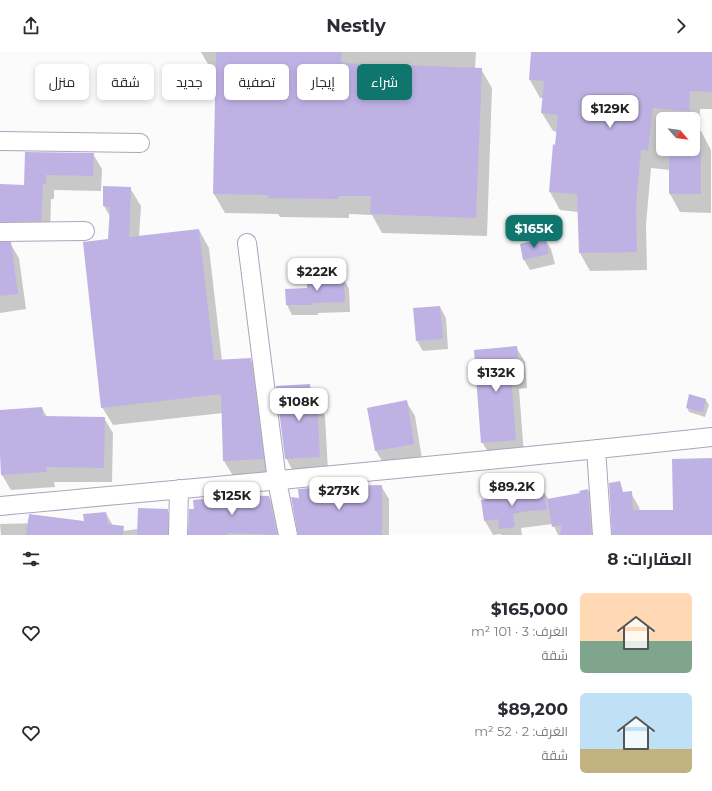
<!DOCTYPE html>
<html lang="ar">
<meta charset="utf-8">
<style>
body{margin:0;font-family:Montserrat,Cairo,sans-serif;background:#f2f2f3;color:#2b2b33;direction:rtl;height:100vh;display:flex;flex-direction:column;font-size:15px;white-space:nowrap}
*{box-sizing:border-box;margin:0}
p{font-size:13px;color:#7c7c81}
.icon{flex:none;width:22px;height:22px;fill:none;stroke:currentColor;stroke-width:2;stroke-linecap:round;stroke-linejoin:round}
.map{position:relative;height:483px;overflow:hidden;direction:ltr}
.sheet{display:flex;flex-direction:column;background:#fff;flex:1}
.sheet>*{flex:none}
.guide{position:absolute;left:12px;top:12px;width:400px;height:36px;direction:rtl;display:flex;gap:8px}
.needle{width:26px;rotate:118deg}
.buttons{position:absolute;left:656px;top:60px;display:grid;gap:8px}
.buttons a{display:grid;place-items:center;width:44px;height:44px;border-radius:6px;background:#fff;box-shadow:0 2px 6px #0003;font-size:20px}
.price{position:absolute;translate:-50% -34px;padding:0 9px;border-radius:8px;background:#fff;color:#222;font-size:13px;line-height:26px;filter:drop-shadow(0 1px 2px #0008)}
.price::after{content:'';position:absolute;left:50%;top:24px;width:12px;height:9px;margin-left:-6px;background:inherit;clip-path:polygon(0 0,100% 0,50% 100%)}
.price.current{background:#0f766e;color:#fff}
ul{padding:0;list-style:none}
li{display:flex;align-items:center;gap:12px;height:100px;padding:0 20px}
li span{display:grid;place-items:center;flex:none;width:112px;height:80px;border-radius:6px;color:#555}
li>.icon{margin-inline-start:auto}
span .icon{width:48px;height:48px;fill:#fffc;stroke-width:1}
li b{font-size:17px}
h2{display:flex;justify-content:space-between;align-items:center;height:48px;padding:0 20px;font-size:17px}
.tag{padding:0 14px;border-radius:6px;background:#fff;box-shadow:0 2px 6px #0003;font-size:14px;line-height:36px}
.tag.current{background:#0f766e;color:#fff}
header{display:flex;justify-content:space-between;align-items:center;height:52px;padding:0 20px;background:#fff;font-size:18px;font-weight:700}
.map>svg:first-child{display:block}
.shadow{fill:#0003;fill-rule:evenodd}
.building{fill:#beb2e4}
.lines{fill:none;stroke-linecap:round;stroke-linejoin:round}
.street-casing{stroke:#aaa4be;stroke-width:20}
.street{stroke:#fff;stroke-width:18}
</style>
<header><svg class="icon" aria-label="forward" viewBox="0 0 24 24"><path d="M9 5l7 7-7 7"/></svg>Nestly<svg class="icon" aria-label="share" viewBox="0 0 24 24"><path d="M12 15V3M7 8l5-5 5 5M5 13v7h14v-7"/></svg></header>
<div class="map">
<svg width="712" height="483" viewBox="0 0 712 483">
<rect width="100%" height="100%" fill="#fbfbfb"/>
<path class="shadow" d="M201,0H476L475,17H481L492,36L487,184L382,181L372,163L349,162V166L280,165L278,162L225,161L214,142L217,19H212Z
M532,0H712V57H700L699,79H701L711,98V161L680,160L670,142V118L651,116L646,173L647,218L590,219L580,201L578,160L560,158L550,140L557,80L553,79L542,61L544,46H540L530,28ZM663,67H693V97H663Z
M26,101L93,102L102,117L101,139L54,138V147H51L50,184L3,186L0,189V133L25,134Z
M130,136L141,154L139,185L199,178L209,196L222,309L250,307L261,325L273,425L235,427L224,409L223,361L113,373L102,355L111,166L104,154Z
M545,187L551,197L555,212L530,218L524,208L521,193Z
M10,191L19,206L26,257L0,261V192Z
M344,227L349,237L350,260L318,261V263H292L287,253L308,237Z
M440,255L446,266L448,297L423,299L417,289Z
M516,295L525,310L527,336L519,337L524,403L491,405L482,390Z
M309,333L318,348V352L325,364L328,419L294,421L286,406Z
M706,348L709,353L705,365L689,360L687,355Z
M406,349L415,364L422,407L385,414L376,399L368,356Z
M42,356L47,365L104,366L113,381L112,430H54L55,435L11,438L2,423L0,386V359Z
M712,407V483H618L631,441L639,455L640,459H674Z
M381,434L389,447V483H299L300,447Z
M588,438L596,452L598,483H558L553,472L521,476L522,483H501V482L493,483L485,469L544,440L549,448L581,442Z
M269,445L276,458L281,483H190Z
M167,458L175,471V483H1L0,472L85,470L106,461L113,474L114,480L138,477Z"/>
<path class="building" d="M216,0H342L341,11L482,16L476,166L370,162L371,144H339L338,147L268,146V143L213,142Z
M531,0H712V40L690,39L689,59L653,56L648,99L641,98L636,154L637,200L579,201L577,142L549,140L553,92L555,93L558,63L541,61L544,29L529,28Z
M669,97H701V142H669Z
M25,100L94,101L93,124L46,123V132H43L41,169L0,170V132L24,133Z
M103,134L131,135L129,185L199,177L214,308L251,306L264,407L223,409L221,342L101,356L83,190L108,187L110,155L103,154Z
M545,186L549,202L523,208L520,192Z
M0,190H11L18,242L0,244Z
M307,226H344L345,250L313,251V253H286L285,237L307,236Z
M440,254L443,287L416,289L413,256Z
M517,294L519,322H511L516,388L481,391L474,298Z
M310,332L311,348H317L320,405L285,407L276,334Z
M689,342L706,347L703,360L686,356Z
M407,348L414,392L375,399L367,356Z
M42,355L43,364L105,365L104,416L46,415L47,420L1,423L0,402V358Z
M712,406V483H612L609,431L620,429L623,440L632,439L633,458H673L672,407Z
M382,433V483H298L291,445L299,446L298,437L335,434Z
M588,437L591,483H560L562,473L552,475L547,447L580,441L579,439Z
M544,439L547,458L529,459L513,462L515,475L499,477L498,467L484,469L481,448L511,443V444Z
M244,443L269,444L277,483L228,481V483H188L189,457H194L193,448Z
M138,456L168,457V483H137Z
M106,460L108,472L124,474L123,483H26L29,462L84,469L83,462Z"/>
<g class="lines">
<defs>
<path id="street" d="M0,89L140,91
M0,180L85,179
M247,191L277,429L288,483
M596,397L602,483
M0,454C237,432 475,411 712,385
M178,483L179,437"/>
</defs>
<use href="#street" class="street-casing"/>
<use href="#street" class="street"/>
</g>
</svg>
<div class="buttons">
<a><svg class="needle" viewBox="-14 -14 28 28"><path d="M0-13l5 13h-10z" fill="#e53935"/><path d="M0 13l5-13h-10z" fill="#7c7c81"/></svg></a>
</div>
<b class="price" style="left:610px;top:77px">$129K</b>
<b class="price current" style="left:534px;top:197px">$165K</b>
<b class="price" style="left:317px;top:240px">$222K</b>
<b class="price" style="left:496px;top:341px">$132K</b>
<b class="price" style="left:299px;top:370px">$108K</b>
<b class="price" style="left:512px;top:455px">$89.2K</b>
<b class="price" style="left:339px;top:459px">$273K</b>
<b class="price" style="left:232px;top:464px">$125K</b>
<div class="guide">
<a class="tag current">شراء</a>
<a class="tag">إيجار</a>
<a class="tag">تصفية</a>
<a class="tag">جديد</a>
<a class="tag">شقة</a>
<a class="tag">منزل</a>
</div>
</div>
<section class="sheet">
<h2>العقارات: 8<svg class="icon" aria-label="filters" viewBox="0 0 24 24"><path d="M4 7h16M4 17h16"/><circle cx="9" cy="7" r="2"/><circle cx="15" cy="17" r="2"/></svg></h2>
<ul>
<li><span style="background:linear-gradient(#ffd9b3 60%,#7fa58c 0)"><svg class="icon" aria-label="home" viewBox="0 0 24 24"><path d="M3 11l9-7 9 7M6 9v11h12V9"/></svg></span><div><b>$165,000</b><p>الغرف: 3 · 101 m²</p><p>شقة</p></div><svg class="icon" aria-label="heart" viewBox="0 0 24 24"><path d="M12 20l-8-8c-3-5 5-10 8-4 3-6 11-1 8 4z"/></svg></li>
<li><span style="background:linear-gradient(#bfe0f5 70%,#c2b280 0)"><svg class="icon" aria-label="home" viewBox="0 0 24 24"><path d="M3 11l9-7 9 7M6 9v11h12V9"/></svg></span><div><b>$89,200</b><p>الغرف: 2 · 52 m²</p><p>شقة</p></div><svg class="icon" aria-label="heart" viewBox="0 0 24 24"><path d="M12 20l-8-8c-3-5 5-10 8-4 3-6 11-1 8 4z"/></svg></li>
</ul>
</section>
